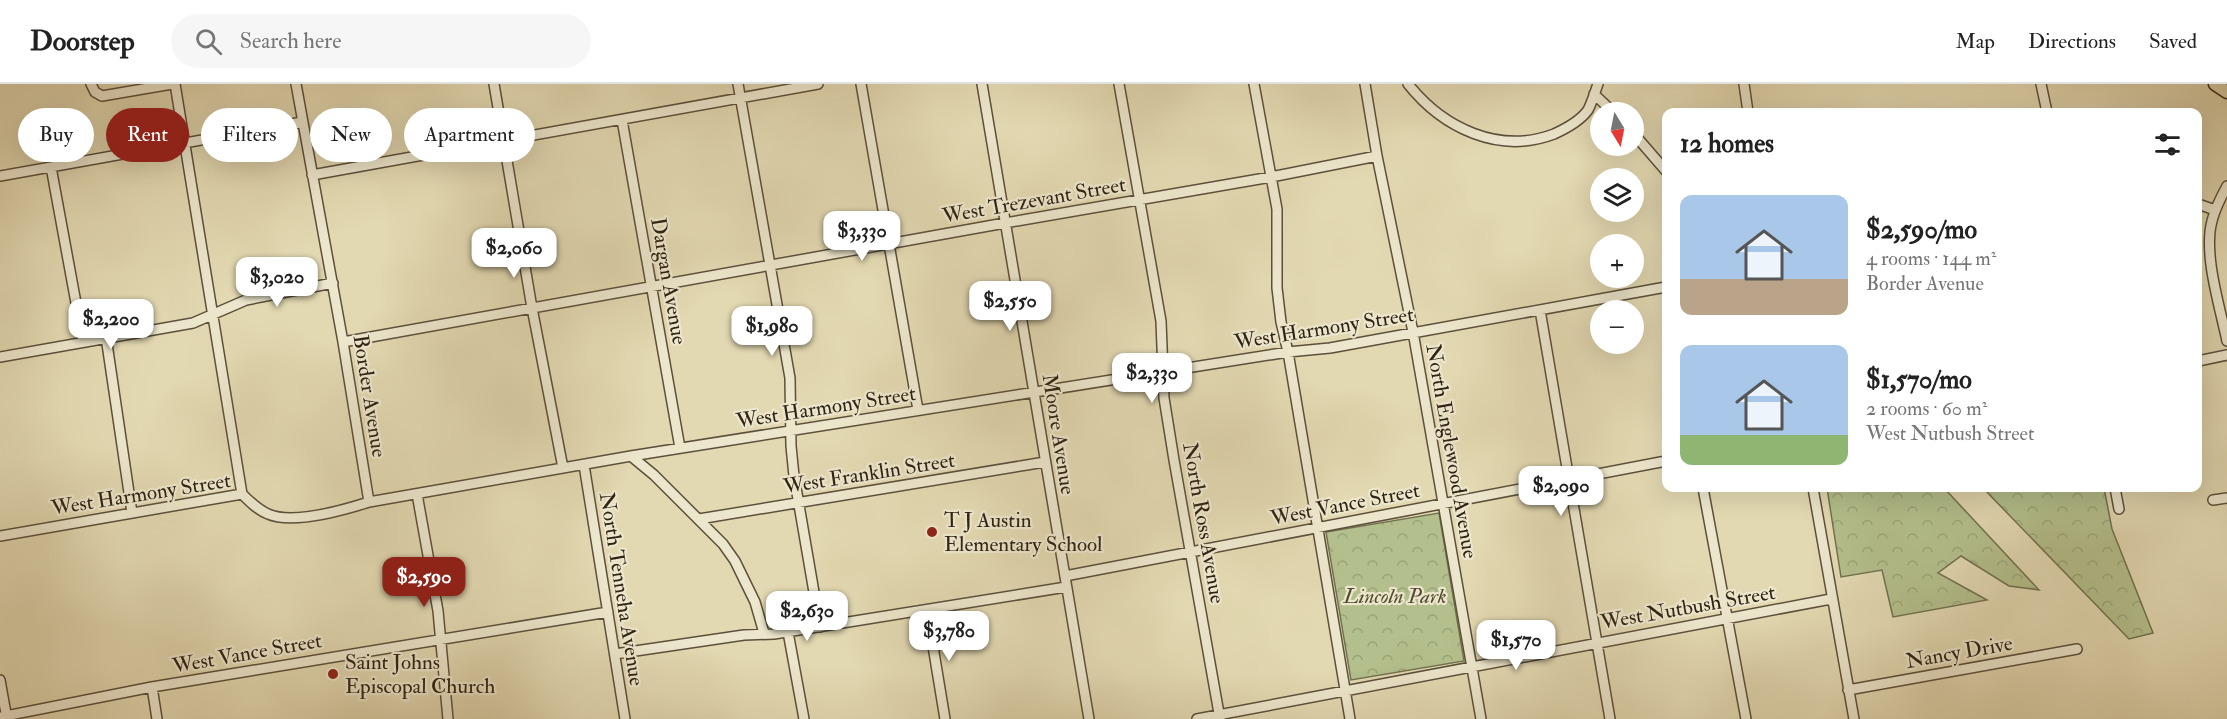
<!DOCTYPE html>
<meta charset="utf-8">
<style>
body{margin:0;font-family:"IM FELL Double Pica",serif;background:#f6f6f6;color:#222;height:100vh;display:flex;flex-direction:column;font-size:22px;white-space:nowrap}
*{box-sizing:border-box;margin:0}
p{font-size:20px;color:#767676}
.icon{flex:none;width:33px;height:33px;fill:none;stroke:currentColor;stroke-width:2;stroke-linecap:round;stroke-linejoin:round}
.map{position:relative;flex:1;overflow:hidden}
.details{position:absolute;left:1662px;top:24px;width:540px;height:384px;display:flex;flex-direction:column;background:#fff;border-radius:12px;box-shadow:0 6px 24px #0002}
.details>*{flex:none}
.hud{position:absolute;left:18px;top:24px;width:570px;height:54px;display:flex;gap:12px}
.needle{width:39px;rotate:170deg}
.buttons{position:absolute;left:1590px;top:18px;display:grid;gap:12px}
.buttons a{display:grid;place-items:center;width:54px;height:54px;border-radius:50%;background:#fff;box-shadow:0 6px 24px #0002;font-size:30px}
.price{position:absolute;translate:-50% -51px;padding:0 14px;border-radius:12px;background:#fff;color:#222;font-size:20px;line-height:39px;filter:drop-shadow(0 2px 3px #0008)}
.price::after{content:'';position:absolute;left:50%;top:36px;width:18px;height:14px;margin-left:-9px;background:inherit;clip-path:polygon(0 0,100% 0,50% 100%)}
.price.selected{background:#8f2418;color:#fff}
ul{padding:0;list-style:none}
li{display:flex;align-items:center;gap:18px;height:150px;padding:0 18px}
li span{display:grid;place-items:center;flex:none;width:168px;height:120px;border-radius:12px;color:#555}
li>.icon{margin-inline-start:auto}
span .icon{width:72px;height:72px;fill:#fffc;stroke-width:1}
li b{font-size:26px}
h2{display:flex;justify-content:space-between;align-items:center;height:72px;padding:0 18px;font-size:26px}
.tag{padding:0 21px;border-radius:27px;background:#fff;box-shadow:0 6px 24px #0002;font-size:21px;line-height:54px}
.tag.selected{background:#8f2418;color:#fff}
header{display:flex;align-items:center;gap:36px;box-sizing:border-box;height:84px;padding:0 30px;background:#fff;border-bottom:2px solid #e0e0e0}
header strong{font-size:28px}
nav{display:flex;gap:33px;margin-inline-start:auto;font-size:21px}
.search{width:420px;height:54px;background:#f6f6f6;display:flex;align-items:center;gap:15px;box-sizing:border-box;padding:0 21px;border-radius:33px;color:#767676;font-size:22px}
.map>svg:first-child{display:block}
.forest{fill:url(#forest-crowns);stroke:#717150;stroke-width:1.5}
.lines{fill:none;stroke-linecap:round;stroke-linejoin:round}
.minor-casing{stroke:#5c503b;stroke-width:12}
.major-casing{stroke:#2f2314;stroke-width:15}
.minor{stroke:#ece6cc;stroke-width:9}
.major{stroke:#e2d8b1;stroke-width:12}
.poi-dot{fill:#8f2418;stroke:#ece6cc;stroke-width:2}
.labels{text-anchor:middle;stroke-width:4.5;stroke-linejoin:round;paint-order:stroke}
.street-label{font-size:21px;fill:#2f2314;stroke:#ece6cc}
.poi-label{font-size:21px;fill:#2f2314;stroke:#ece6cc;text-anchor:start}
.park-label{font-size:21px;font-style:italic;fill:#504a32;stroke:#ece6cc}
</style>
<header>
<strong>Doorstep</strong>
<div class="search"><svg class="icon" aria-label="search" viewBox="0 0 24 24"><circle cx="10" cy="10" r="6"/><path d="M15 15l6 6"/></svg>Search here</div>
<nav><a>Map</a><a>Directions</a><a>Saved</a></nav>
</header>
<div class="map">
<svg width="2227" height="635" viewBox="0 0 2227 635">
<defs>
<pattern id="forest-crowns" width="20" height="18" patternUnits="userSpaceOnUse" patternTransform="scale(1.5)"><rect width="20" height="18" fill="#b3bf8c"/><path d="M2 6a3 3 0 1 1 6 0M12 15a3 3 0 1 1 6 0" fill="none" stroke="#9aa478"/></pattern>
</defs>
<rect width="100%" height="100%" fill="#e2d8b1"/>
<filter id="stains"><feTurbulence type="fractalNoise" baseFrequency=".00333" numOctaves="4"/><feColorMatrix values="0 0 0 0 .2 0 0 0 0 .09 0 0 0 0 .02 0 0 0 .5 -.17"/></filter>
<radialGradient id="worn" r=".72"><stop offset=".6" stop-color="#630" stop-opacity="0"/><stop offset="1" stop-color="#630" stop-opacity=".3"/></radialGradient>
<path class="forest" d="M1827,404H1944L2039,506L2009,502L1961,472L1938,489L1987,516L1893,533L1882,486L1841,493Z
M1983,404H2104L2112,445L2153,549L2129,555Z
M1439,429L1464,577L1351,596L1326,448Z"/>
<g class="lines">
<defs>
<path id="minor" d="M91,0L95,8L102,12L172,0
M175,0L242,410
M296,0L343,258L369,418
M494,0L532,224L563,384
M738,0L790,294L791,362L794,392L820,543
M861,0L918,326
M982,0L1089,635
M1119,0L1161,237L1164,314L1174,376L1220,635
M1254,0L1277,125V204L1281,238L1288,268L1350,635
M1365,0L1377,72L1413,248L1481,635
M1408,0C1443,44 1499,71 1554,50C1565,45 1581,36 1588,26C1592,18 1595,8 1598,0
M1744,0L1748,28
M2041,0L2047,28
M1594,10L1613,28
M622,36L680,364
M1634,50L1666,87
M51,83L83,257
M312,91L818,0
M0,92L302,38
M2227,102C2221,113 2215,124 2212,137C2203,170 2220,223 2227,257
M2198,120L2215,126
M1540,226L1610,635
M106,253L132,429
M343,258L1005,139L1271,93L1377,72
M0,273L193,239L246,216L333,199
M2198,277L2227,271
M631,372L654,391L723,460L735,477L755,518L764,549
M584,381L625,635
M1703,404L1746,635
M1813,404L1854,635
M2115,404L2119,425
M242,410C250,418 258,426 268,430C293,441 344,426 369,418L631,372L1288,268L1330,264L1666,203
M417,410L438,527L448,635
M2213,416L2227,414
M699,435L1045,378
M0,452L242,410
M1065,492L1666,377
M927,526L945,635
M788,548L804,635
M615,570L744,551L774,550L1066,503
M0,596L7,635
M152,603L157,635
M1848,606L2077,565
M0,633L152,603L608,528
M1197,635L1831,515"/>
<path id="major" d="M2215,0L2227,8"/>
</defs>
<use href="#minor" class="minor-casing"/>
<use href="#major" class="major-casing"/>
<use href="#minor" class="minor"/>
<use href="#major" class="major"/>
</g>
<g class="poi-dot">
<circle cx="932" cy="448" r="6"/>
<circle cx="333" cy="590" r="6"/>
</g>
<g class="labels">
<g class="street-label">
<text transform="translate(1034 116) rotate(-10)" y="7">West Trezevant Street</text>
<text transform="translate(669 197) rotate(80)" y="7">Dargan Avenue</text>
<text transform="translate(1324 244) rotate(-9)" y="7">West Harmony Street</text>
<text transform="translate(370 312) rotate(81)" y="7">Border Avenue</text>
<text transform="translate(826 323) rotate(-9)" y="7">West Harmony Street</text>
<text transform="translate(1059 350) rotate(81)" y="7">Moore Avenue</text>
<text transform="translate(1452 367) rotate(80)" y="7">North Englewood Avenue</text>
<text transform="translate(869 389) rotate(-9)" y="7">West Franklin Street</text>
<text transform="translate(141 410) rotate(-9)" y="7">West Harmony Street</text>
<text transform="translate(1345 420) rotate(-11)" y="7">West Vance Street</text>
<text transform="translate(1204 439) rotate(80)" y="7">North Ross Avenue</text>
<text transform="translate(622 505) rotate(81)" y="7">North Tenneha Avenue</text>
<text transform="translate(1688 523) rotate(-10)" y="7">West Nutbush Street</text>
<text transform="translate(1959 568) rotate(-10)" y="7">Nancy Drive</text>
<text transform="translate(247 569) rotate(-10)" y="7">West Vance Street</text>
</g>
<g class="poi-label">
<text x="944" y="443">T J Austin<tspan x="944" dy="24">Elementary School</tspan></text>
<text x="345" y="585">Saint Johns<tspan x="345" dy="24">Episcopal Church</tspan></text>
</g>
<g class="park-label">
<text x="1395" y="519">Lincoln Park</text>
</g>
</g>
<rect width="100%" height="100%" filter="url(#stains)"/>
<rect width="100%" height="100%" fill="url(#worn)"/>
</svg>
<div class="buttons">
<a><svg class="needle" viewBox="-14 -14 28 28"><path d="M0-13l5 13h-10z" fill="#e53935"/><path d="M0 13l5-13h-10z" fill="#767676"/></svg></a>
<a><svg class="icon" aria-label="layers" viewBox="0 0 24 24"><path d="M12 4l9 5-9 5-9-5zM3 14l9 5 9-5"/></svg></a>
<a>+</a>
<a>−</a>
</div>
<b class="price" style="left:862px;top:178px">$3,330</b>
<b class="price" style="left:514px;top:195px">$2,060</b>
<b class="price" style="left:277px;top:224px">$3,020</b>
<b class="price" style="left:1010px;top:248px">$2,550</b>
<b class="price" style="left:111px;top:266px">$2,200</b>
<b class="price" style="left:772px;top:273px">$1,980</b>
<b class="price" style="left:1152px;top:320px">$2,330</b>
<b class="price" style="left:1561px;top:433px">$2,090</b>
<b class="price selected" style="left:424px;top:524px">$2,590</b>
<b class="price" style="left:807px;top:558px">$2,630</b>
<b class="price" style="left:949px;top:578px">$3,780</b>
<b class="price" style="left:1516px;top:587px">$1,570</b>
<div class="hud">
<a class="tag">Buy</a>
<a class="tag selected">Rent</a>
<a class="tag">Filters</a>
<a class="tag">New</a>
<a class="tag">Apartment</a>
</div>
<section class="details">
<h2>12 homes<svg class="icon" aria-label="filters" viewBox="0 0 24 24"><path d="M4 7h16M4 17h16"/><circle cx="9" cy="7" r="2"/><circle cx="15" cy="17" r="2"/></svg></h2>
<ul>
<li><span style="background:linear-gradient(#a9c7e8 70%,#b9a48a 0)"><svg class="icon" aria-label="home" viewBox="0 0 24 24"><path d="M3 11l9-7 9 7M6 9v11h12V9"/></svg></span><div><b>$2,590/mo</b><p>4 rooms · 144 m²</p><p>Border Avenue</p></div></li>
<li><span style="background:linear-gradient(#a9c7e8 75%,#8fb573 0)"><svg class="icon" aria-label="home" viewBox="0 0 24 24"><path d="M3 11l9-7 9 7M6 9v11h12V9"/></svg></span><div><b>$1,570/mo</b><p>2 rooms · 60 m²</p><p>West Nutbush Street</p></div></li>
</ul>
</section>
</div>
